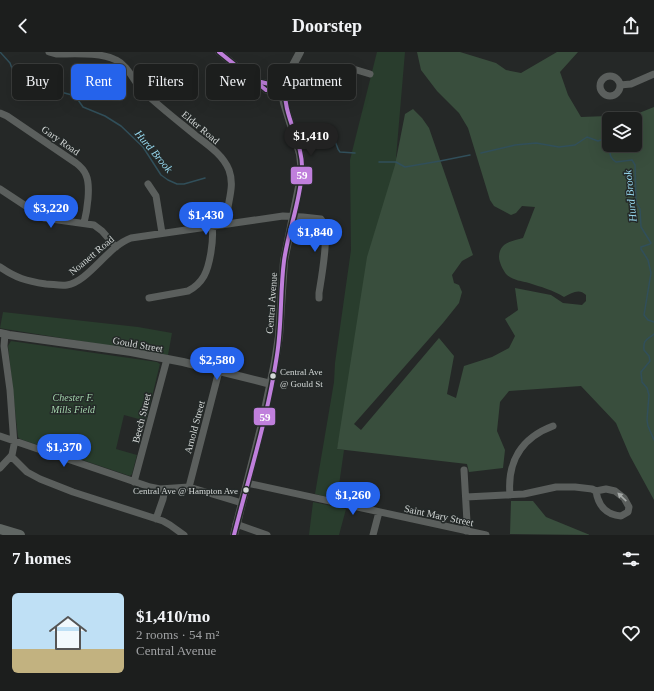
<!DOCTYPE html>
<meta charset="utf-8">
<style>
body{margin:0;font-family:Georgia,serif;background:#252726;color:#f1f3f6;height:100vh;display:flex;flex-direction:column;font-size:15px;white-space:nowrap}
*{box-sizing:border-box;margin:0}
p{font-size:13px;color:#a0a2a4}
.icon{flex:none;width:22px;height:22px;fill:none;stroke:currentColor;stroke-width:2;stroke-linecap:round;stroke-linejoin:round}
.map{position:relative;height:483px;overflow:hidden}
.drawer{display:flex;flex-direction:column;background:#1c1e1d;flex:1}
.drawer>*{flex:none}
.hud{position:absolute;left:12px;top:12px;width:400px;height:36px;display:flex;gap:8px}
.controls{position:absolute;left:602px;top:60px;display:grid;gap:8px}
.controls a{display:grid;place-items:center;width:40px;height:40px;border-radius:6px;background:#1c1e1d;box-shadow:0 4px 16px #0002,0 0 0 1px #3a3c3b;font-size:20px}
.price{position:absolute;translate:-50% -34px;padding:0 9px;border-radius:14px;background:#2563eb;color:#fff;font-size:13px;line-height:26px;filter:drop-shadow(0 1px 2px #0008)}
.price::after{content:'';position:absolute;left:50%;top:24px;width:12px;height:9px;margin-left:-6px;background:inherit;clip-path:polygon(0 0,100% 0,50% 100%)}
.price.selected{background:#222;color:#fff}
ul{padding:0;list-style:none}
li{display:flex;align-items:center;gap:12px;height:100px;padding:0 12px}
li+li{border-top:1px solid #3a3c3b}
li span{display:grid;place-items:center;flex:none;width:112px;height:80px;border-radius:6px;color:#555}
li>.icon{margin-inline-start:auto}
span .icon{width:48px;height:48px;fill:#fffc;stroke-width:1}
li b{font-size:17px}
h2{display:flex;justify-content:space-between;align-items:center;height:48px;padding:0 12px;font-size:17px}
.tag{padding:0 14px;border-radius:6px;background:#1c1e1d;box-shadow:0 4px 16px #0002,0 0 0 1px #3a3c3b;font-size:14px;line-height:36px}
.tag.selected{background:#2563eb;color:#fff}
header{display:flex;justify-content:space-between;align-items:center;height:52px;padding:0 12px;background:#1c1e1d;font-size:18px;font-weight:800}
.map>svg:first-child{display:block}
.green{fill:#293d2d}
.forest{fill:#394e3d;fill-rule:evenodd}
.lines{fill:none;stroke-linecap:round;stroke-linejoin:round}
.stream{stroke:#314f5a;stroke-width:1.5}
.minor{stroke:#5b5f5d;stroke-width:7}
.major{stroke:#5b5f5d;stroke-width:8}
.highway{stroke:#606663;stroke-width:10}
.bus-1-casing{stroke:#242928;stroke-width:7}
.bus-1{stroke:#c07fdc;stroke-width:4}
.oneway{fill:#a4a8a6}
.bus-dot{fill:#d4d8d7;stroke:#242928;stroke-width:1.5}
.labels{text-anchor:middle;stroke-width:3;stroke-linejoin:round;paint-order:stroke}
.bus-label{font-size:9px;fill:#d4d8d7;stroke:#242928;text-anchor:start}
.street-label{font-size:10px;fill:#d4d8d7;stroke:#242928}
.park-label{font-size:10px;font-style:italic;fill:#a2d2ab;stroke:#242928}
.water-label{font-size:11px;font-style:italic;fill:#98daf1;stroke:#242928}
.line-badge{stroke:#242928;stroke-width:1.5}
.badge-label{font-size:11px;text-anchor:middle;font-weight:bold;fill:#fff}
</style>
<header><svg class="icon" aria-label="back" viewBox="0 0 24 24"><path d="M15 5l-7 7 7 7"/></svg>Doorstep<svg class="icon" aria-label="share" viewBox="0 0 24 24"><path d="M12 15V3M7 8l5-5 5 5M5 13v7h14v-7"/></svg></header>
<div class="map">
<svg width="654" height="483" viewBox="0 0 654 483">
<rect width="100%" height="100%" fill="#252827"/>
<path class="green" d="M377,0H405L396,106L399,103L337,397L344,398L337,447L315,442L334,330L335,311L351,198L350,108Z
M3,260L138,275L172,281L168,303L5,277L0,276Z
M11,289L157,310L160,312L146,369L124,363L116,397L137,403L132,422L130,424L20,387L18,385L8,294Z
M313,450L346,457L339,483H309Z"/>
<path class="forest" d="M417,0H460L496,11L506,18L521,21L557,0H578L560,20L568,43L581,65L634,63L654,55V448L630,404L616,371L581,334L509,339L500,350L497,379L505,398L503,416L469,420L467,412L337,397L367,205L395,113L405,62L413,57L422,66L429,76L473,203L462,209L452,223L454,231L459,233L462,240L459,251L443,271L354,372L361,378L439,286L454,304L447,342L456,346L464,314L492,305L509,296L515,284L505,267L518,258L515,236L551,243L563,251L582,253L586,249V243C579,236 572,241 564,245C553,238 541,235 529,231C521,229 512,228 506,222C503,218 499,210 499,205C499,190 513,189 523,186L535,155L522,154L516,161L511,163L494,154L490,148L468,76L459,61L437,39L421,18ZM609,67H635V93H609Z
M511,449H533L546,465L590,483L510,482Z"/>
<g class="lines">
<path class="stream" d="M0,0L10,11L13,19L21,26L39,29L53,38L72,43L76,45L83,55L105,64L121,74L143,95L161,123L168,128L177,132H184L205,126
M302,88C306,89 311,91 315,90C321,89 326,81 333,86C337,90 336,96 340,100L355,101
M612,93C609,101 609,105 616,110L632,108L635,113L636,150L640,157L641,175L651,191L650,192L641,195V197L648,208L651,221L644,263L648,268L654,270
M481,101L515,93L536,91L559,95L575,93L587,85L598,89L609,85
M379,110H396L405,115L440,109L470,103
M654,282C647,288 643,287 644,298L649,304L650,309L641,320L642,330L647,336L649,343L647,368L648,374L654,388"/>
<path class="minor" d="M49,0L56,2C74,2 101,0 116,8C130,15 133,30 144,40C160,55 178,69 195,83C208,93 223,103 229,118C236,137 225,153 227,172
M219,0L266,38L283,45
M291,18C297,21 329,31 335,29C341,27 345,19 350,16L370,22
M600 34a10 10 0 1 1 20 0a10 10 0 1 1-20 0Z
M259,30L269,32H285
M620,33L631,32L654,22
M0,61L7,64L76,111C80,114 84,118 86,123C91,134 87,159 84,171
M148,132L156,144L162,181
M0,137L44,166L94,173L102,179L116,195
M0,215C16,226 26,229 46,232C52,232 60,234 67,233C88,230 108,194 131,186L283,164L303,165L321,167C331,176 321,228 319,241V246
M149,246L188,239C194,236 200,231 204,224C210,213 214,187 212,174
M0,384L150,435L160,437L189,435L242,451
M11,404L27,420L40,427L73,440L163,469L170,473L184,483
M0,416L12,403L14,393L10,338L4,294L5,282
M464,418L467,470L466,479
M134,430L167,307
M247,431L486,483
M189,435L219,319
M510,443C507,410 521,386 553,374
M466,445L524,442L556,435H575L592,437L596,439L606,437L615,439L624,446L629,455L628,460L621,464C606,463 598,453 596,439
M156,467L163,447L165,437
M236,472L267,483
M373,483L379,460"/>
<path class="major" d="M0,281L9,283L131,300L183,310L271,332
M234,483L262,372L275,310L279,284L284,209L302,120L300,102L284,51C280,32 292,16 300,0"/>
<path class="highway" d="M0,477L20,483"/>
<defs>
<path id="bus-1" d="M219,0L266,38
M234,483C249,424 268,364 277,303C282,272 280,240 284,209C288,179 300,151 302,120C304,89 282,65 285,32H269L257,29"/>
</defs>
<use href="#bus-1" class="bus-1-casing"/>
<use href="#bus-1" class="bus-1"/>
</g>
<defs><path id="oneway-solid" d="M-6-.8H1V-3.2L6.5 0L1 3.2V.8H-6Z"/></defs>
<use class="oneway" href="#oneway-solid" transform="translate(622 445) rotate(-136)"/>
<g class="bus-dot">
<circle cx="273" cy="324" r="3.5"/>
<circle cx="246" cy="438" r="3.5"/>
</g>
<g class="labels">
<g class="bus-label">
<text x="280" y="323">Central Ave<tspan x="280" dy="12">@ Gould St</tspan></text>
<text x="238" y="442" text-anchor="end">Central Ave @ Hampton Ave</text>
</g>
<g class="street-label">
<text transform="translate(201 75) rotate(40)" y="4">Elder Road</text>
<text transform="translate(61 88) rotate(35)" y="4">Gary Road</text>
<text transform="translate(91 203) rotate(-40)" y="4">Noanett Road</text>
<text transform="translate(271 251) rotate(-86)" y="4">Central Avenue</text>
<text transform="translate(138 292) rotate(10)" y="4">Gould Street</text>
<text transform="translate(141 366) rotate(-76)" y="4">Beech Street</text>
<text transform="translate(194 375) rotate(-75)" y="4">Arnold Street</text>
<text transform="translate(439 463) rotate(12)" y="4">Saint Mary Street</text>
</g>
<g class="park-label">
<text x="73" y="349">Chester F.<tspan x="73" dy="12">Mills Field</tspan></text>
</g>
<g class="water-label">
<text transform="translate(154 99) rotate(50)" y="4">Hurd Brook</text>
<text transform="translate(630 144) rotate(-96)" y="4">Hurd Brook</text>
</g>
</g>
<g class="line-badge">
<rect x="290" y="114" width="23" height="19" rx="4" fill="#c07fdc"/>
<rect x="253" y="355" width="23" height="19" rx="4" fill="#c07fdc"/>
</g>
<g class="badge-label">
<text x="302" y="127">59</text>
<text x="265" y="369">59</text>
</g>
</svg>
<div class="controls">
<a><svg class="icon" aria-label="layers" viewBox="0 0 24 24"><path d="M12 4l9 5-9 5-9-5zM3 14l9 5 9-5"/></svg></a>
</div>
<b class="price selected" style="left:311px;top:105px">$1,410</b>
<b class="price" style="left:51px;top:177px">$3,220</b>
<b class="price" style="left:206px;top:184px">$1,430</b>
<b class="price" style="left:315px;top:201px">$1,840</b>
<b class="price" style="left:217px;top:329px">$2,580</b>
<b class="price" style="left:64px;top:416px">$1,370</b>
<b class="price" style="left:353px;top:464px">$1,260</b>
<div class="hud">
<a class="tag">Buy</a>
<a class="tag selected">Rent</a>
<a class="tag">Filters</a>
<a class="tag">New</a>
<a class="tag">Apartment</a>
</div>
</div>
<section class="drawer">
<h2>7 homes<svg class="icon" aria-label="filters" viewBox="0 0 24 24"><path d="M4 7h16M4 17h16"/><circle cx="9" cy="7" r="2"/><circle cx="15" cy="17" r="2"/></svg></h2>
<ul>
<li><span style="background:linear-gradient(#bfe0f5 70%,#c2b280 0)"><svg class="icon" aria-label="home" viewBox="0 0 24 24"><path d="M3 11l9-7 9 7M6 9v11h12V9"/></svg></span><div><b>$1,410/mo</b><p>2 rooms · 54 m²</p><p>Central Avenue</p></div><svg class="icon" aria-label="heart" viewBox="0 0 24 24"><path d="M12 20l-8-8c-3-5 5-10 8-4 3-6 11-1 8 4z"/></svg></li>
</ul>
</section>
